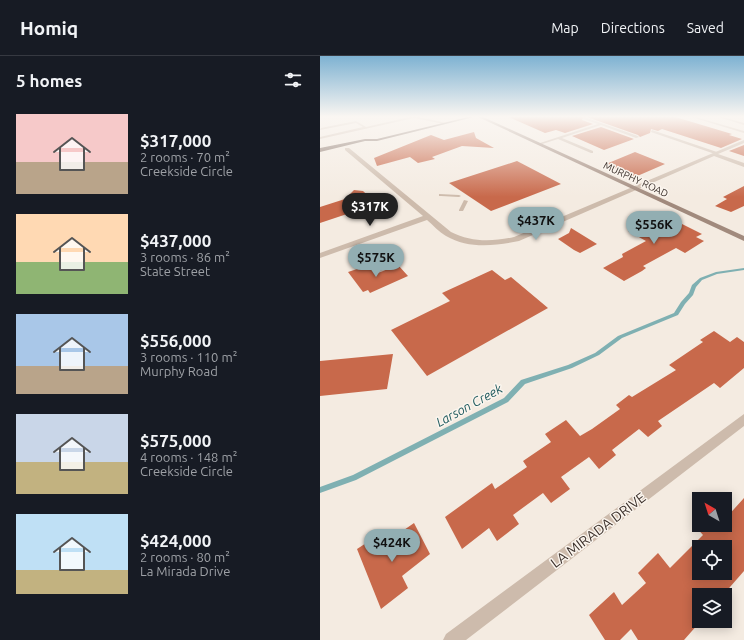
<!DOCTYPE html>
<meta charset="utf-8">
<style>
body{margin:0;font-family:Ubuntu,sans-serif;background:#242831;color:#f1f3f6;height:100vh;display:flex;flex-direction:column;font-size:15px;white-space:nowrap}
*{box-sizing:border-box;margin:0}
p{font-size:13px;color:#9ea1a6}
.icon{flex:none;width:22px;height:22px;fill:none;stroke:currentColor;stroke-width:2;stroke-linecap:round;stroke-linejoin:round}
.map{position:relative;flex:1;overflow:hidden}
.details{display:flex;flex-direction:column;background:#171b24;width:320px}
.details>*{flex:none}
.needle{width:26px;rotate:321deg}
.fabs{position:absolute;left:372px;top:436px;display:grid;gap:8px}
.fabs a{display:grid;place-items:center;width:40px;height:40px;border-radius:0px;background:#171b24;box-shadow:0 2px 10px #0003;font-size:20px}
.price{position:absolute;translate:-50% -34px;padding:0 9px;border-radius:14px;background:#92aeb2;color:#111;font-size:13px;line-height:26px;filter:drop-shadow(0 1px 2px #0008)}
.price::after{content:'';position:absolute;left:50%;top:24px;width:12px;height:9px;margin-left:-6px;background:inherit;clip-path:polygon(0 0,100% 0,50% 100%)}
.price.on{background:#222;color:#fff}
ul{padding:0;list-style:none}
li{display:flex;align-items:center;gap:12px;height:100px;padding:0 16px}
li span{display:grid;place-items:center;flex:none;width:112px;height:80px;border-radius:0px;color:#555}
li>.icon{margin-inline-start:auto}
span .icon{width:48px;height:48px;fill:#fffc;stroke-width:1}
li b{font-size:17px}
h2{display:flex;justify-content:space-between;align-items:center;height:48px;padding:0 16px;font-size:17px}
header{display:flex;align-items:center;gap:24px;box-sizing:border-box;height:56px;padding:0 20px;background:#171b24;border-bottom:1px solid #363941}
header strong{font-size:19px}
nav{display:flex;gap:22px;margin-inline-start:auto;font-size:14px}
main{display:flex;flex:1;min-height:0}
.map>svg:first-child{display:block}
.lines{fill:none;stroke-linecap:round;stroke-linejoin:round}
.stream{fill:#7fb0b2;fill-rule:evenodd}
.building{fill:#c8694b;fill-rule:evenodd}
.lane{fill:#cdbbac;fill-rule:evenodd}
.street{fill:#cdbbac;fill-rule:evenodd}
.secondary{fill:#a18a7d;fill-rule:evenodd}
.primary{fill:#7d675c;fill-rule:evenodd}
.labels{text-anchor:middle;stroke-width:3;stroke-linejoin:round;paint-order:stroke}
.far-street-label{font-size:10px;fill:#3b302b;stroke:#fbf5ee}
.water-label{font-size:13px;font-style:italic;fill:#1f5a5e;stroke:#fbf5ee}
.near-street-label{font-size:14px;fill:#3b302b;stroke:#fbf5ee}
</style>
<header>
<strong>Homiq</strong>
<nav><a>Map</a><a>Directions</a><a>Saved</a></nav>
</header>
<main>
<section class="details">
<h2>5 homes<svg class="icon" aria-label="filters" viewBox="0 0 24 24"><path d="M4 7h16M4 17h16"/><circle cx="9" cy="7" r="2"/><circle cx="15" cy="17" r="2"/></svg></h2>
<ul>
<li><span style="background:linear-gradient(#f6c9c9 60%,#b9a48a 0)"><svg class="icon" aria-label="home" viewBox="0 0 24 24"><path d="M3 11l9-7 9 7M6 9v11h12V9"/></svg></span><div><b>$317,000</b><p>2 rooms · 70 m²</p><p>Creekside Circle</p></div></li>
<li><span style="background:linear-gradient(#ffd9b3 60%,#8fb573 0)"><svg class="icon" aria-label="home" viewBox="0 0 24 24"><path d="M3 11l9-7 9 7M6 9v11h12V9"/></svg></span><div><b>$437,000</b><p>3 rooms · 86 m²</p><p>State Street</p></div></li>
<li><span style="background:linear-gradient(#a9c7e8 65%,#b9a48a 0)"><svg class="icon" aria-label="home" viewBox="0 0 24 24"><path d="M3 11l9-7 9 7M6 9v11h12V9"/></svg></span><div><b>$556,000</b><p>3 rooms · 110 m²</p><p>Murphy Road</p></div></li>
<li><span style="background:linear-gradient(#c9d6e8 60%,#c2b280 0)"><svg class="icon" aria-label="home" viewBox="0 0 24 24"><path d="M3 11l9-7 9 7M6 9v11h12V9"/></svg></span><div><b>$575,000</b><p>4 rooms · 148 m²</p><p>Creekside Circle</p></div></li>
<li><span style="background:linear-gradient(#bfe0f5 70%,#c2b280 0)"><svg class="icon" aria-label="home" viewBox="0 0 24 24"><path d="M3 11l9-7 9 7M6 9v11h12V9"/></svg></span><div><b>$424,000</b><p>2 rooms · 80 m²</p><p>La Mirada Drive</p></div></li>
</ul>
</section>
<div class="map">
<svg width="424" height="584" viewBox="0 0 424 584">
<rect width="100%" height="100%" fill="#f4ebe1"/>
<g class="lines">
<path class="stream" d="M424,212V214L397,218L382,224L376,231L373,239L365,248L358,259L302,282L279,299L252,312L205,328L188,346L36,424L0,437V431L33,419L184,342L201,324L248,309L275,297L298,280L354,257L361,246L369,237L372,229L380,222L396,216Z"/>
</g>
<path class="building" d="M186,60H307L312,61L352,60L412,78L409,79L422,83L401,92L342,73L338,75L331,73L330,77L320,81L318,79L264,60L262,64L273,68L245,77L236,74L225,77Z
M281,71L314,83L284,94L252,80Z
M154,76L156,82L174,92L142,90L112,101L115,103L98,107L90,101L57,110L54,102L111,79L124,84Z
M424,89V100L409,95Z
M315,96L345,108L315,121L286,108Z
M197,105L241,128L171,155L129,127Z
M424,130V150L411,156L395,150L407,143L403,141Z
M34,134L43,135L57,148L0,167V151L25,143Z
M344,159L382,178L376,181L384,185L365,197L356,192L323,210L326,212L322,215L304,225L283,212L303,201L302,198L326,185L308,175L334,162L337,163Z
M251,172L277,188L260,197L254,194L238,183L249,177Z
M49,209L58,217L78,209L88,220L50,237L48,234L43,236L28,216Z
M172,214L185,224L191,221L228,252L107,320L71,274L130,245L122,237Z
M394,275L410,286L417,281L424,286V312L400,332L394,327L338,365L342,370L328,381L319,373L292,394L296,399L279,413L269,401L241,421L250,433L231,447L223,437L193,459L199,468L177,485L169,472L142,493L125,461L172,427L175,433L207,411L203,405L231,386L225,378L246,364L260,380L272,373L300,353L296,349L309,339L312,341L356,314L349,309L383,286L380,284Z
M73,298L67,333L0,340V305Z
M424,442V515L403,539H379V567L364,584H318L311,573L300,584H285L269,559L294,536L302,549L326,527L318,517L338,497L350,512L383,479L374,469H405V463ZM379,491H405V517H379Z
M94,467L110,498L82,520L88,532L61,553L37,493L57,480L61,490Z"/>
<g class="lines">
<path class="lane" d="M94,60L126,67L124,68L94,62L0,83V81L43,71L36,67L0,74L1,72L36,65L46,71Z
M368,60H372L424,75V77Z
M395,60H399L424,67V69Z
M264,61L318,80L319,81L316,82L281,69L242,82L273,95V97H271L238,83L219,89L217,88L278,68L263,63Z
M332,74L397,96L398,97L395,98L331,76Z
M119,138L139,139L141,140L139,141L121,140H119Z
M144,144L148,145L143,155H139V154Z"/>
<path class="street" d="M424,84V87L398,98L424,107V111L394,100L199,185C175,190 148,193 126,180C119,176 113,169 107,164L0,202V197L103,160L25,94V92H29L131,176C151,186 171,186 194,181Z
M424,358V370L146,584H123L126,578Z"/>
<path class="secondary" d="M156,60H161L424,180V185Z"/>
<path class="primary" d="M152,60H158L57,85H45L0,96V92L45,83H57Z"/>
</g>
<linearGradient id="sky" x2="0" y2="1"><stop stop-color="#7eb2d2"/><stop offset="0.43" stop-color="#faf6f2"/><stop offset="1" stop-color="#faf6f2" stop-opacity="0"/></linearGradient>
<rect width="424" height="141" fill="url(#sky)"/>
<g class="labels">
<g class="far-street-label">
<text transform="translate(316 123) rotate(25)" y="4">MURPHY ROAD</text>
</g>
<g class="water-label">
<text transform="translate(149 349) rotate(-29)" y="5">Larson Creek</text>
</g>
<g class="near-street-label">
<text transform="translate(278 474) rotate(-37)" y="5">LA MIRADA DRIVE</text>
</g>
</g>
</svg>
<div class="fabs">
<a><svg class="needle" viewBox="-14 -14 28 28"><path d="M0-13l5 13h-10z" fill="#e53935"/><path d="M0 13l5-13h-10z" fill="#9ea1a6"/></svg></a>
<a><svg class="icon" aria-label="locate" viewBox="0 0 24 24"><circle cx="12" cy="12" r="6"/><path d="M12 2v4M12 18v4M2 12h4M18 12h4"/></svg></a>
<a><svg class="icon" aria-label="layers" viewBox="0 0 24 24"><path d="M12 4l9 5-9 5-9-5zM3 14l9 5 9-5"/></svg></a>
</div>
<b class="price on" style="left:50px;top:171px">$317K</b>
<b class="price" style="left:216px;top:185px">$437K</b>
<b class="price" style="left:334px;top:189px">$556K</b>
<b class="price" style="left:56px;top:222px">$575K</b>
<b class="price" style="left:72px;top:507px">$424K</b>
</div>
</main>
